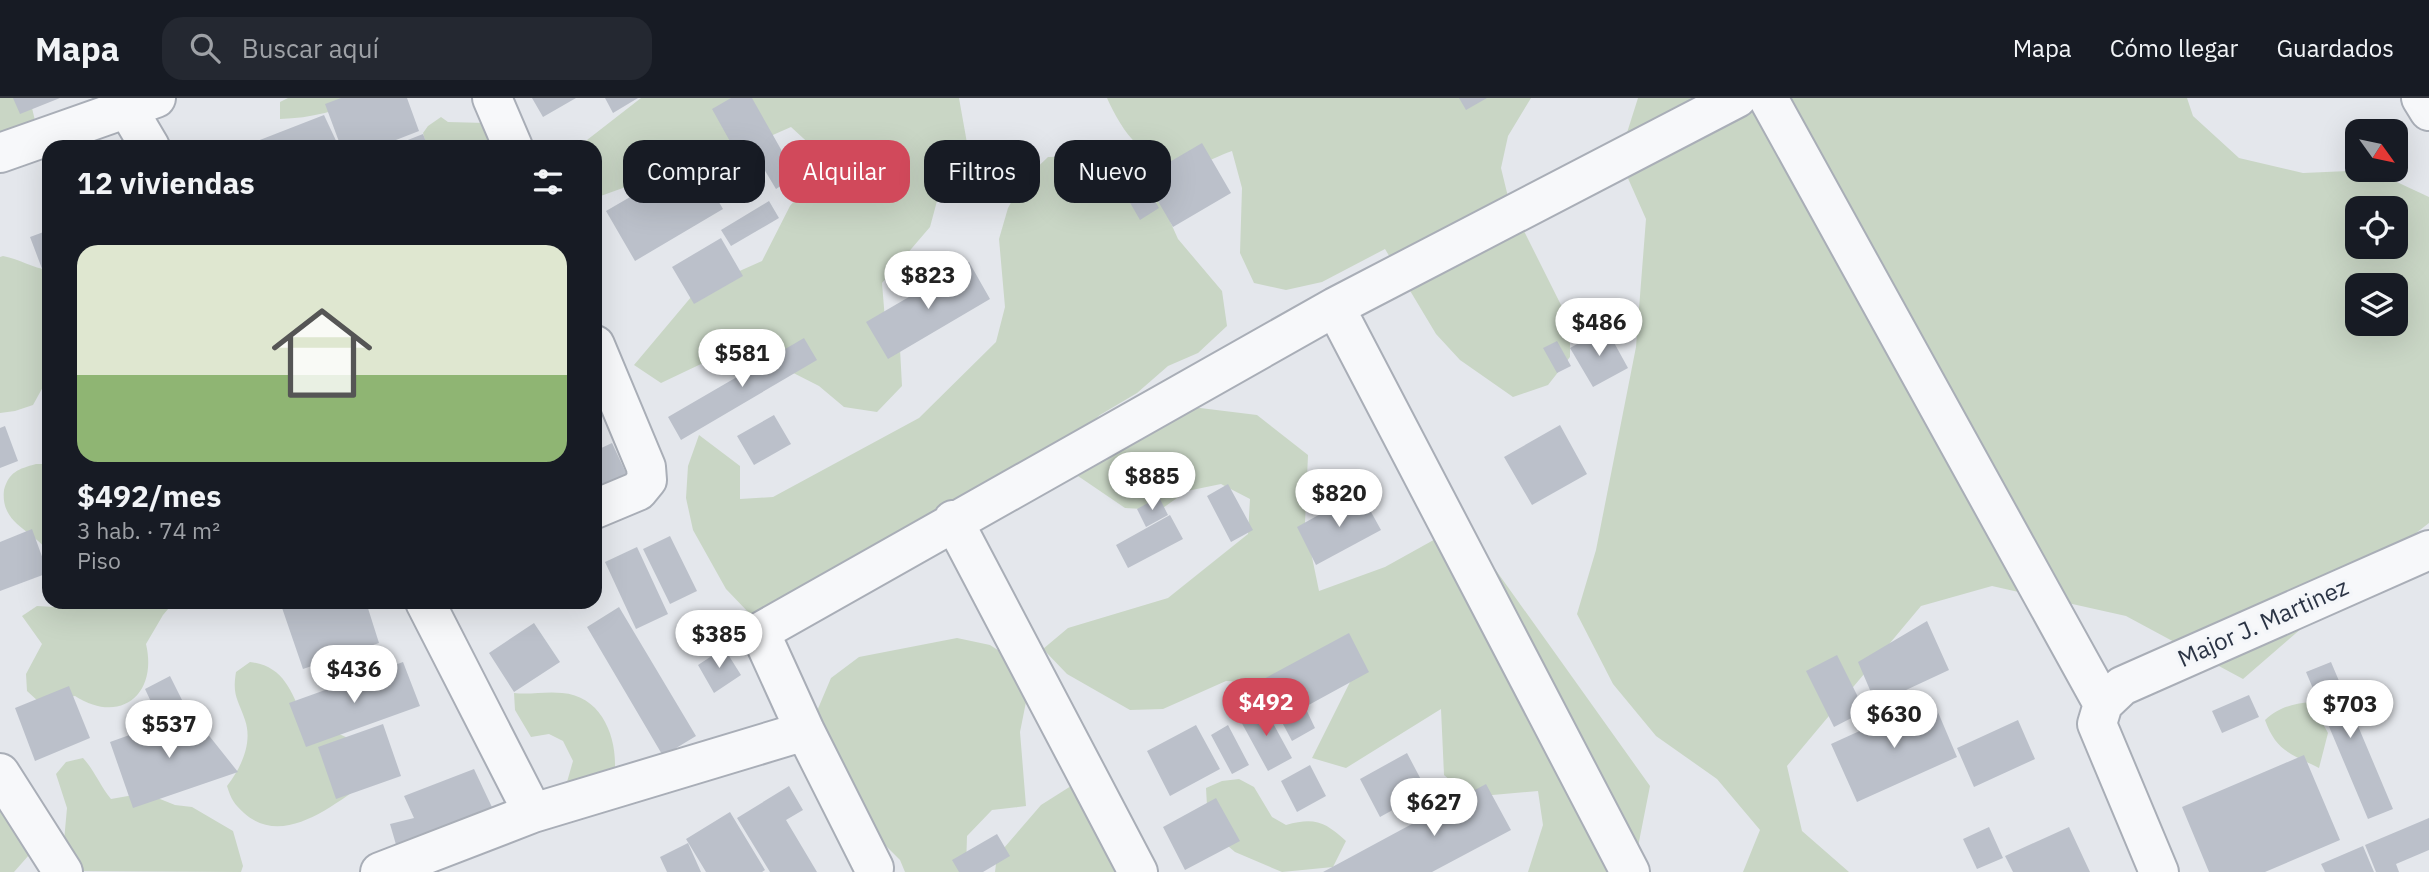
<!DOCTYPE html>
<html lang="es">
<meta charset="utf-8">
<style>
body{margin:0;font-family:"IBM Plex Sans",sans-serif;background:#242831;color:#f1f3f6;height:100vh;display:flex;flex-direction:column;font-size:26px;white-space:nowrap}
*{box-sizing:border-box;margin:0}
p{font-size:23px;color:#9ea1a6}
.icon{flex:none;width:38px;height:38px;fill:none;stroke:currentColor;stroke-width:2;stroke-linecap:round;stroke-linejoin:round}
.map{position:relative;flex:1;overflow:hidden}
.panel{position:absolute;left:42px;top:42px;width:560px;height:469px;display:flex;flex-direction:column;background:#171b24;border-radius:21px;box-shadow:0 7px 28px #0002}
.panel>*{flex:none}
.top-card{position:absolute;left:623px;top:42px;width:665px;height:63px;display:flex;gap:14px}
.needle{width:46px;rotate:123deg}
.tools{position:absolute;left:2345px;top:21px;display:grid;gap:14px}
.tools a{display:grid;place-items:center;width:63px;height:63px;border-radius:14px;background:#171b24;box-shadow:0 7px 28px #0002;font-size:35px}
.price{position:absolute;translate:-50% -60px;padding:0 16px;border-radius:24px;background:#fff;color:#222;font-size:23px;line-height:46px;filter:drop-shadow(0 2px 4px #0008)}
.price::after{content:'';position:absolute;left:50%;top:42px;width:21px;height:16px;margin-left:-10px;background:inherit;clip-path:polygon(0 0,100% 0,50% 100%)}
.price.current{background:#d1495b;color:#fff}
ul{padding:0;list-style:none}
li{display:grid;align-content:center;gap:14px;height:371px;padding:0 35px}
li span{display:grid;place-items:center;height:217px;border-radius:21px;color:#555}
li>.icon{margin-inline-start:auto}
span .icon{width:126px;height:126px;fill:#fffc;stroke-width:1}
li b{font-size:30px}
h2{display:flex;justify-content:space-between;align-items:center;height:84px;padding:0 35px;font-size:30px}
.tag{padding:0 24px;border-radius:21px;background:#171b24;box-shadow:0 7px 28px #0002;font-size:24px;line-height:63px}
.tag.current{background:#d1495b;color:#fff}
header{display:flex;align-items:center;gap:42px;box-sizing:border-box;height:98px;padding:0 35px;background:#171b24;border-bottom:2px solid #363941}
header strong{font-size:33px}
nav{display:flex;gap:38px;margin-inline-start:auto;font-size:24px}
.search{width:490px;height:63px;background:#242831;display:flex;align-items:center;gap:18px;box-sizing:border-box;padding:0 24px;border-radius:21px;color:#9ea1a6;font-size:26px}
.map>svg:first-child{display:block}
.green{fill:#c9d6c5;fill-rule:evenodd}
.building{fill:#bbc0ca}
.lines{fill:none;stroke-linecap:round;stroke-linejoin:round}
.minor-casing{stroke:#a9aeb7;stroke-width:42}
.minor{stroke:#f7f8fa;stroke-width:38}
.labels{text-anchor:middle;stroke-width:7;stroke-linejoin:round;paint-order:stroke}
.street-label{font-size:24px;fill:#2b3445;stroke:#f4f6f9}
</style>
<header>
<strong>Mapa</strong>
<div class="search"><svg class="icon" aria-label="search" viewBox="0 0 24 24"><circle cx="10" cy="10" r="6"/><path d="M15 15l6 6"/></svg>Buscar aquí</div>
<nav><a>Mapa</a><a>Cómo llegar</a><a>Guardados</a></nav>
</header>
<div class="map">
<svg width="2429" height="774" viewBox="0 0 2429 774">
<rect width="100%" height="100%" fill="#e4e7ec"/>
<path class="green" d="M0,0H25L32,10L36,27L0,53Z
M288,0H368C338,13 312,20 280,21V4Z
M641,0H959L967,45L959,78L937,103L930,129L882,185L885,222L900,251L902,288L877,314L844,309L819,288L758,257L722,256L661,285L634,267L697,192L762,163L790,108L811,83L815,51L791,29L697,70L662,76L595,100V49H578Z
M1107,0H1531L1508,38L1501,70L1509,103L1570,225V259L1548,287L1513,299L1460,262L1436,236L1385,151L1322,184L1286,192L1254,185L1240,155L1242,90L1232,53C1221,56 1208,65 1196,66C1150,73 1124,38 1107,0Z
M1638,0H2187L2193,18L2239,60L2303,75L2371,72L2429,99V425L2376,466L2243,581L2126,518L1992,488L1921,508L1787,668L1802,733L1849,774H1743L1760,732L1717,681L1656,638L1613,586L1577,516L1596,452L1636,249L1646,121L1619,60ZM2357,110H2396V149H2357ZM2357,187H2396V226H2357Z
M441,19L448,24L485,25L498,49H427L423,35L428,28Z
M1082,58L1115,66L1143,84L1165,112L1178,141L1222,193L1227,228L1198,255L1168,268L1137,295L1100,317L970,426L818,523L750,516L726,491L693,432L686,400L688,368L699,337L740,368V401L773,399L919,320L996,244L1005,209L999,141L1008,110L1023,83L1048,59Z
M3,158C20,161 32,170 49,172V278L33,307L15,313L0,315V159Z
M1192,309L1257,317L1308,357L1305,425L1319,493L1385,469L1439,439L1495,471L1650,688L1633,774H1528L1543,727L1538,693L1470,699L1444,677L1441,611L1346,670L1312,660L1359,566L1295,587L1226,583L1163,611L1130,612L1067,576L1043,551L1068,530L1168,500L1248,436L1250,401L1221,386L1187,393L1160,412L1125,410L1078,378Z
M36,366H49V455C34,432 0,427 4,392C9,374 18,371 36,366Z
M69,504H174L163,517L146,546C158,597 120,627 75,598L39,604L27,593L26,576L42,546L22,518L37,508L72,510Z
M957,540L990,547L1018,565L1027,599L1020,634L1026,708L992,712L967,738L966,770L963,774H905L900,762L824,686L814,652L817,613L831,580L859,559Z
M250,564C283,568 291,592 303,620L348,640L367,684C333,707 283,750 244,715C234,706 231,701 227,688C241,670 253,645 245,622C238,601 232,598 236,574Z
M514,595C530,597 546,593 562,595C606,598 621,649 613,686L563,698L573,663L563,643L549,636L531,639L515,612Z
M2311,604L2328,635L2319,670C2291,656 2276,653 2265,622C2279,609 2292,606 2311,604Z
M83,660C95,673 100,688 111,701L145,695L175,707L192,709L233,733L243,768L241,774L82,773L64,743L67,710L56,676L66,664Z
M1239,681L1254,689L1272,719L1286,727C1315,719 1325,724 1346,743L1333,769L1282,774L1235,754L1221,742L1207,708L1206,690L1222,683Z
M1071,688L1137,774H995L997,758L1041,707Z
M0,707L36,741L29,757L14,774H0Z"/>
<path class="building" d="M13,0H60L20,16Z
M341,0H407L419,33L378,49H341L325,6Z
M532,0H576L543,19Z
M605,0H638L613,15Z
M731,0H752L796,78L776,91L750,48L737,56L712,11Z
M1459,0H1487L1466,12Z
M324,17L339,49H254L252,45Z
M423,36L428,49H390Z
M1202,45L1231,95L1173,129L1144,79Z
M694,62L723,111L635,163L606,113Z
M1145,85L1159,110L1140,122L1125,96Z
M769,103L779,120L731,148L721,132Z
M49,132V174L44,176L30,139Z
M721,140L743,178L694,206L672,169Z
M969,164L990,201L888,261L866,224Z
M1599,200L1612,224L1586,238L1573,215Z
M1606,230L1628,270L1593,289L1570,250Z
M804,240L817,262L681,342L668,319Z
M1557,243L1571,268L1557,275L1543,250Z
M774,317L791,346L754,367L737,338Z
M1560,327L1587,376L1532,407L1504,359Z
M5,328L18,363L0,370V330Z
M612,345L627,377L595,392V353Z
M1228,386L1253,432L1231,444L1207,398Z
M1360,394L1381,432L1316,467L1297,429Z
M1159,399L1168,417L1146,429L1137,411Z
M1170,417L1183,441L1128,470L1116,447Z
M32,431L48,475L0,493V444Z
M670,438L697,493L670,506L643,451Z
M637,449L668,516L636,531L605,464Z
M280,504H366L379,545L303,571Z
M619,509L696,638L663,658L587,529Z
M1927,523L1949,572L1876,606L1858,564Z
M534,525L560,564L514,594L489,555Z
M1349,535L1369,574L1305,609L1315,630L1292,643L1260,583Z
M724,550L741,577L714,595L698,567Z
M1837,557L1865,613L1834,629L1806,573Z
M403,564L420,608L306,649L289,605Z
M2331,564L2393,711L2368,721L2306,574Z
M170,578L187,612L161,625L145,591Z
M69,588L90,640L35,663L15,610Z
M2249,597L2259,619L2222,635L2212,613Z
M1932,600L1957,659L1857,704L1831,646Z
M1263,607L1292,660L1268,673L1239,620Z
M191,615L238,674L133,710L110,644Z
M2018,622L2035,661L1974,689L1957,650Z
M383,626L401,678L336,701L318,649Z
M1196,627L1220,671L1170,698L1147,653Z
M1228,627L1249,667L1232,676L1211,637Z
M1407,655L1427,693L1380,719L1360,681Z
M2304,657L2340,742L2265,774H2209L2182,709Z
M1310,667L1326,698L1297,714L1281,683Z
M474,671L499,724L397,750L390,726L414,720L404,698Z
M1486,686L1511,732L1432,774H1323Z
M789,688L803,712L786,722L817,774H770L737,720Z
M1216,700L1240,743L1185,772L1163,729Z
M730,714L765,772L762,774H706L686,741Z
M2429,720V752L2396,766L2399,774H2376L2365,747Z
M1989,729L2003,760L1977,771L1963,741Z
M2069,729L2090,774H2013L2005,758Z
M997,736L1010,758L983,774H959L952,762Z
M688,745L701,774H667L660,759Z
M2363,748L2374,774H2325L2321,766Z"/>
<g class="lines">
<defs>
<path id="minor" d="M492,0L513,49
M1768,0L2103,606
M2421,0L2429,13
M127,10L150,49
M0,55L156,0
M1335,209L1630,774
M595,247L646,369L647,382L638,393L595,411
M953,422L1138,774
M425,504L533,715
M2103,606L2122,588L2429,452
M2103,606L2097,626L2159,774
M0,675L63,774
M874,770L805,633L760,534L1335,209L1737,0
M380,774L533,715L805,633"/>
</defs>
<use href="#minor" class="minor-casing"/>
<use href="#minor" class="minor"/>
</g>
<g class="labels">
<g class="street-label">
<text transform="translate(2263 525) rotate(-24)" y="8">Major J. Martinez</text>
</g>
</g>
</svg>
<div class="tools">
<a><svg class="needle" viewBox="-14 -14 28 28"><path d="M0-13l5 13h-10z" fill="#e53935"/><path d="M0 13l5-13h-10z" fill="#9ea1a6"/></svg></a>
<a><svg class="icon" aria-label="locate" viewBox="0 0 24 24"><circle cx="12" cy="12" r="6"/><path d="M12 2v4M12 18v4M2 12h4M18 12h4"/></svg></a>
<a><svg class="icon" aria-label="layers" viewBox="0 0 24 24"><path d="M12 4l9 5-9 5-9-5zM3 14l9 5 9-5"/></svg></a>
</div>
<b class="price" style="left:928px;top:213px">$823</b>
<b class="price" style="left:1599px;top:260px">$486</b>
<b class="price" style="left:742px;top:291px">$581</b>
<b class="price" style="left:1152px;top:414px">$885</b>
<b class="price" style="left:1339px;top:431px">$820</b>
<b class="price" style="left:719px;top:572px">$385</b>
<b class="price" style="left:354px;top:607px">$436</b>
<b class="price current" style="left:1266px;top:640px">$492</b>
<b class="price" style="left:2350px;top:642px">$703</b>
<b class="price" style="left:1894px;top:652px">$630</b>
<b class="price" style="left:169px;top:662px">$537</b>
<b class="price" style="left:1434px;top:740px">$627</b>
<div class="top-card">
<a class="tag">Comprar</a>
<a class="tag current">Alquilar</a>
<a class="tag">Filtros</a>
<a class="tag">Nuevo</a>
</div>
<section class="panel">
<h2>12 viviendas<svg class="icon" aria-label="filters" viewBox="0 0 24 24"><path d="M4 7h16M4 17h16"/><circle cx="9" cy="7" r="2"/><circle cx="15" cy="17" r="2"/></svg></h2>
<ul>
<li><span style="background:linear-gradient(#dfe7d0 60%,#8fb573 0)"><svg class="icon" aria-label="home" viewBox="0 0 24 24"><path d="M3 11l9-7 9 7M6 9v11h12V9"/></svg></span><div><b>$492/mes</b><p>3 hab. · 74 m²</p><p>Piso</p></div></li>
</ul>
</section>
</div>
